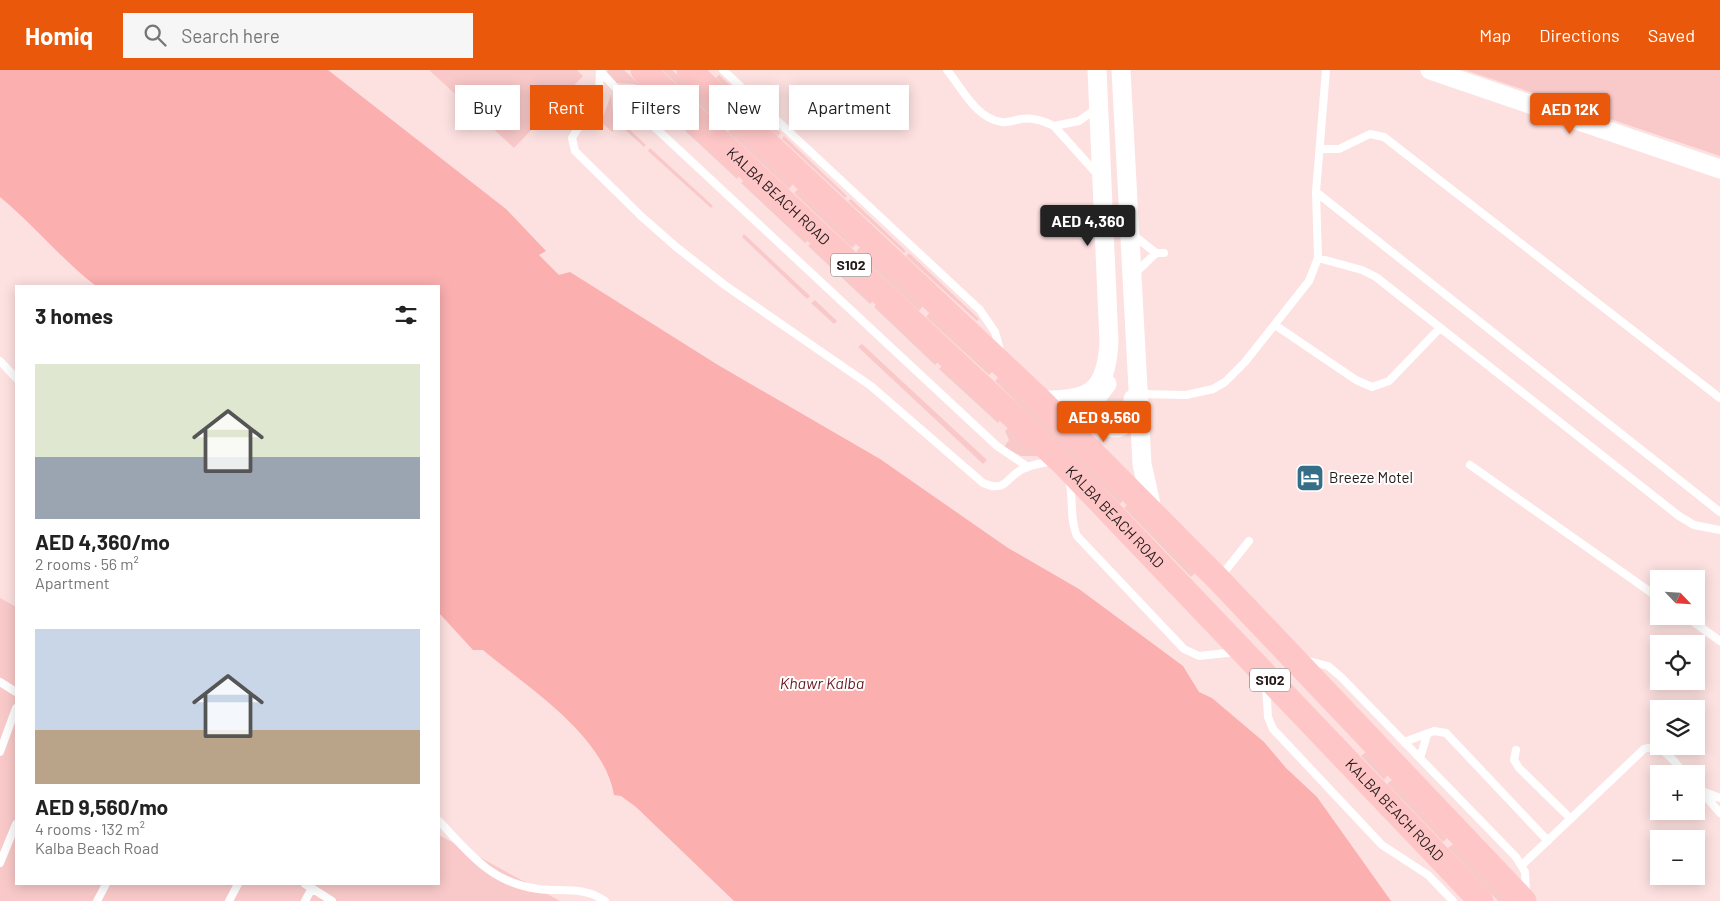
<!DOCTYPE html>
<meta charset="utf-8">
<style>
body{margin:0;font-family:Barlow,sans-serif;background:#f6f6f6;color:#222;height:100vh;display:flex;flex-direction:column;font-size:19px;white-space:nowrap}
*{box-sizing:border-box;margin:0}
p{font-size:16px;color:#767676}
.icon{flex:none;width:28px;height:28px;fill:none;stroke:currentColor;stroke-width:2;stroke-linecap:round;stroke-linejoin:round}
.map{position:relative;flex:1;overflow:hidden}
.drawer{position:absolute;left:15px;top:215px;width:425px;height:600px;display:flex;flex-direction:column;background:#fff;border-radius:0px;box-shadow:0 2px 12px #0003}
.drawer>*{flex:none}
.hud{position:absolute;left:455px;top:15px;width:475px;height:45px;display:flex;gap:10px}
.needle{width:32px;rotate:115deg}
.buttons{position:absolute;left:1650px;top:500px;display:grid;gap:10px}
.buttons a{display:grid;place-items:center;width:55px;height:55px;border-radius:0px;background:#fff;box-shadow:0 2px 12px #0003;font-size:25px}
.price{position:absolute;translate:-50% -42px;padding:0 11px;border-radius:5px;background:#ea580c;color:#fff;font-size:16px;line-height:32px;filter:drop-shadow(0 1px 2px #0008)}
.price::after{content:'';position:absolute;left:50%;top:30px;width:15px;height:11px;margin-left:-8px;background:inherit;clip-path:polygon(0 0,100% 0,50% 100%)}
.price.selected{background:#222;color:#fff}
ul{padding:0;list-style:none}
li{display:grid;align-content:center;gap:10px;height:265px;padding:0 20px}
li span{display:grid;place-items:center;height:155px;border-radius:0px;color:#555}
li>.icon{margin-inline-start:auto}
span .icon{width:90px;height:90px;fill:#fffc;stroke-width:1}
li b{font-size:21px}
h2{display:flex;justify-content:space-between;align-items:center;height:60px;padding:0 20px;font-size:21px}
.pill{padding:0 18px;border-radius:0px;background:#fff;box-shadow:0 2px 12px #0003;font-size:18px;line-height:45px}
.pill.selected{background:#ea580c;color:#fff}
header{display:flex;align-items:center;gap:30px;box-sizing:border-box;height:70px;padding:0 25px;background:#ea580c;color:#fff}
header strong{font-size:24px}
nav{display:flex;gap:28px;margin-inline-start:auto;font-size:18px}
.search{width:350px;height:45px;background:#f6f6f6;display:flex;align-items:center;gap:12px;box-sizing:border-box;padding:0 18px;border-radius:0px;color:#767676;font-size:19px}
.map>svg:first-child{display:block}
.green{fill:#f9c9c9}
.water{fill:#fbafaf}
.lines{fill:none;stroke-linecap:round;stroke-linejoin:round}
.service{stroke:#fff;stroke-width:8}
.tertiary{stroke:#fff;stroke-width:19}
.trunk{stroke:#fec6c6;stroke-width:25}
.labels{text-anchor:middle;stroke-width:4;stroke-linejoin:round;paint-order:stroke}
.shield{fill:#fff;stroke:#655e5e;stroke-width:1}
.shield-label{font-size:14px;font-weight:bold;fill:#231919}
.street-label{font-size:15px;fill:#231919;stroke:#fff}
.poi-label{font-size:15px;fill:#231919;stroke:#fff;text-anchor:start}
.water-label{font-size:16px;font-style:italic;fill:#671620;stroke:#fff}
</style>
<header>
<strong>Homiq</strong>
<div class="search"><svg class="icon" aria-label="search" viewBox="0 0 24 24"><circle cx="10" cy="10" r="6"/><path d="M15 15l6 6"/></svg>Search here</div>
<nav><a>Map</a><a>Directions</a><a>Saved</a></nav>
</header>
<div class="map">
<svg width="1720" height="831" viewBox="0 0 1720 831">
<rect width="100%" height="100%" fill="#fde1e0"/>
<path class="green" d="M429,0H577L583,6L514,78Z
M608,0H624L739,106L737,109L635,14L617,13L607,2Z
M662,0H672L727,52L723,57Z
M1465,0H1720V86Z
M719,5L781,63L778,66L716,8Z
M611,25L613,44L646,75L644,77L620,55L612,62L601,52Z
M732,57L793,114L789,119L728,62Z
M784,66L847,126L845,128L782,69Z
M650,78L713,136L711,138L648,81Z
M744,110L808,170L805,173L741,113Z
M798,119L856,174L852,178L794,123Z
M851,129L906,181L904,183L848,131Z
M744,164L810,226L807,229L742,167Z
M811,173L873,231L870,234L808,176Z
M860,177L923,236L919,241L856,182Z
M909,183L979,249L977,251L906,186Z
M815,230L837,251L834,254L811,233Z
M877,234L938,292L935,295L874,237Z
M930,242L993,301L989,305L926,247Z
M862,274L987,390L983,394L858,277Z
M942,296L1000,350L998,353L939,299Z
M999,307L1124,429L1120,434L995,311Z
M1008,358L1038,386H1021L1004,377L1009,370L1005,361Z
M1128,434L1195,503L1191,507L1124,438Z
M0,528L16,537V814H439V765L560,831H0Z
M1366,682L1388,705L1384,710L1361,686Z
M1392,710L1447,768L1443,772L1387,714Z
M1453,774L1507,831H1498L1448,778Z"/>
<path class="water" d="M0,0H328L506,139L546,181L539,185L559,205L570,202L718,295L880,389L1008,478L1079,519L1183,596L1199,622L1212,628L1264,672L1286,698L1317,727L1391,831H734L636,737L621,726L614,725C604,665 527,617 483,580H473L439,543V216H96C61,189 34,155 0,127Z"/>
<g class="lines">
<path class="service" d="M600,0L599,24L572,68L575,81L641,146L675,176L726,216L871,316L983,413C1008,424 1006,405 1025,398C1034,394 1044,393 1053,391
M723,0L980,240L995,262L1001,284
M947,0C962,18 976,49 1002,52C1009,53 1014,50 1021,49C1033,47 1044,51 1054,56L1097,104
M601,2L633,37L997,376L1028,397
M1054,56L1079,51L1097,38
M1320,79H1339L1370,64L1384,67L1720,328
M1316,122L1720,442
M1133,165L1156,183H1164
M1318,188L1362,200L1376,207L1679,446L1694,455L1720,460
M1134,204L1156,183
M1275,255L1356,310L1372,317L1389,311L1440,258
M0,291L16,308
M1140,324L1186,325L1213,319L1225,312L1245,292L1309,211L1318,188L1316,122L1326,0
M1470,395L1659,528
M1069,410C1074,428 1069,449 1077,466L1184,579L1199,586L1235,582
M1221,506L1249,471
M1685,546L1720,571
M1305,590L1328,596L1341,607L1516,787L1525,802L1526,824
M0,612L16,622
M1266,614L1268,647L1273,659L1382,775L1428,805L1453,831
M1404,672L1434,661L1446,663L1548,771
M1516,680L1514,690L1519,698L1571,749
M0,682L16,638
M1420,688L1427,665
M1696,715L1720,743
M1702,721L1720,728
M439,751C469,783 491,813 538,819C562,822 584,816 605,831
M0,793L16,754
M1522,795L1644,679C1663,672 1674,692 1685,704
M305,814L332,831
M97,831L106,814
M229,831L238,814
M305,831L312,818"/>
<path class="tertiary" d="M1121,0L1142,394L1153,443
M1430,0L1720,99
M1107,314C1103,320 1097,325 1095,331C1088,346 1103,358 1117,358C1131,354 1133,343 1133,329
M1040,330C1088,330 1106,325 1109,272L1097,0"/>
<g class="trunk">
<path id="s1" d="M643,0L1064,394L1481,831"/>
<path d="M689,0L1040,330L1218,509L1524,831"/>
</g>
</g>
<defs>
<symbol id="hotel-square" viewBox="-11 -11 22 22"><rect x="-9" y="-9" width="18" height="18" rx="4" fill="#356e87" stroke="#fff"/><path d="M-6-4.5h1.5V1H6V5H4.5V3h-9V5H-6ZM-4 0a1.8 1.8 0 1 1 3.6 0ZM.5 0V-2.5h3Q6-2.5 6 0Z" fill="#fff"/></symbol>
</defs>
<g fill-rule="evenodd">
<use href="#hotel-square" x="1294" y="392" width="32" height="32"/>
</g>
<g class="labels">
<g class="shield">
<rect x="831" y="183.5" width="40" height="23" rx="4"/>
<rect x="1250" y="598.5" width="40" height="23" rx="4"/>
</g>
<g class="shield-label">
<text x="851" y="200">S102</text>
<text x="1270" y="615">S102</text>
</g>
<g class="street-label">
<text dy="5" stroke="none"><textPath href="#s1" startOffset="185">KALBA BEACH ROAD</textPath></text>
<text dy="5" stroke="none"><textPath href="#s1" startOffset="650">KALBA BEACH ROAD</textPath></text>
<text dy="5" stroke="none"><textPath href="#s1" startOffset="1055">KALBA BEACH ROAD</textPath></text>
</g>
<g class="poi-label">
<text x="1329" y="413">Breeze Motel</text>
</g>
<g class="water-label">
<text x="822" y="619">Khawr Kalba</text>
</g>
</g>
</svg>
<div class="buttons">
<a><svg class="needle" viewBox="-14 -14 28 28"><path d="M0-13l5 13h-10z" fill="#e53935"/><path d="M0 13l5-13h-10z" fill="#767676"/></svg></a>
<a><svg class="icon" aria-label="locate" viewBox="0 0 24 24"><circle cx="12" cy="12" r="6"/><path d="M12 2v4M12 18v4M2 12h4M18 12h4"/></svg></a>
<a><svg class="icon" aria-label="layers" viewBox="0 0 24 24"><path d="M12 4l9 5-9 5-9-5zM3 14l9 5 9-5"/></svg></a>
<a>+</a>
<a>−</a>
</div>
<b class="price" style="left:1570px;top:65px">AED 12K</b>
<b class="price selected" style="left:1088px;top:177px">AED 4,360</b>
<b class="price" style="left:1104px;top:373px">AED 9,560</b>
<div class="hud">
<a class="pill">Buy</a>
<a class="pill selected">Rent</a>
<a class="pill">Filters</a>
<a class="pill">New</a>
<a class="pill">Apartment</a>
</div>
<section class="drawer">
<h2>3 homes<svg class="icon" aria-label="filters" viewBox="0 0 24 24"><path d="M4 7h16M4 17h16"/><circle cx="9" cy="7" r="2"/><circle cx="15" cy="17" r="2"/></svg></h2>
<ul>
<li><span style="background:linear-gradient(#dfe7d0 60%,#9aa5b1 0)"><svg class="icon" aria-label="home" viewBox="0 0 24 24"><path d="M3 11l9-7 9 7M6 9v11h12V9"/></svg></span><div><b>AED 4,360/mo</b><p>2 rooms · 56 m²</p><p>Apartment</p></div></li>
<li><span style="background:linear-gradient(#c9d6e8 65%,#b9a48a 0)"><svg class="icon" aria-label="home" viewBox="0 0 24 24"><path d="M3 11l9-7 9 7M6 9v11h12V9"/></svg></span><div><b>AED 9,560/mo</b><p>4 rooms · 132 m²</p><p>Kalba Beach Road</p></div></li>
</ul>
</section>
</div>
